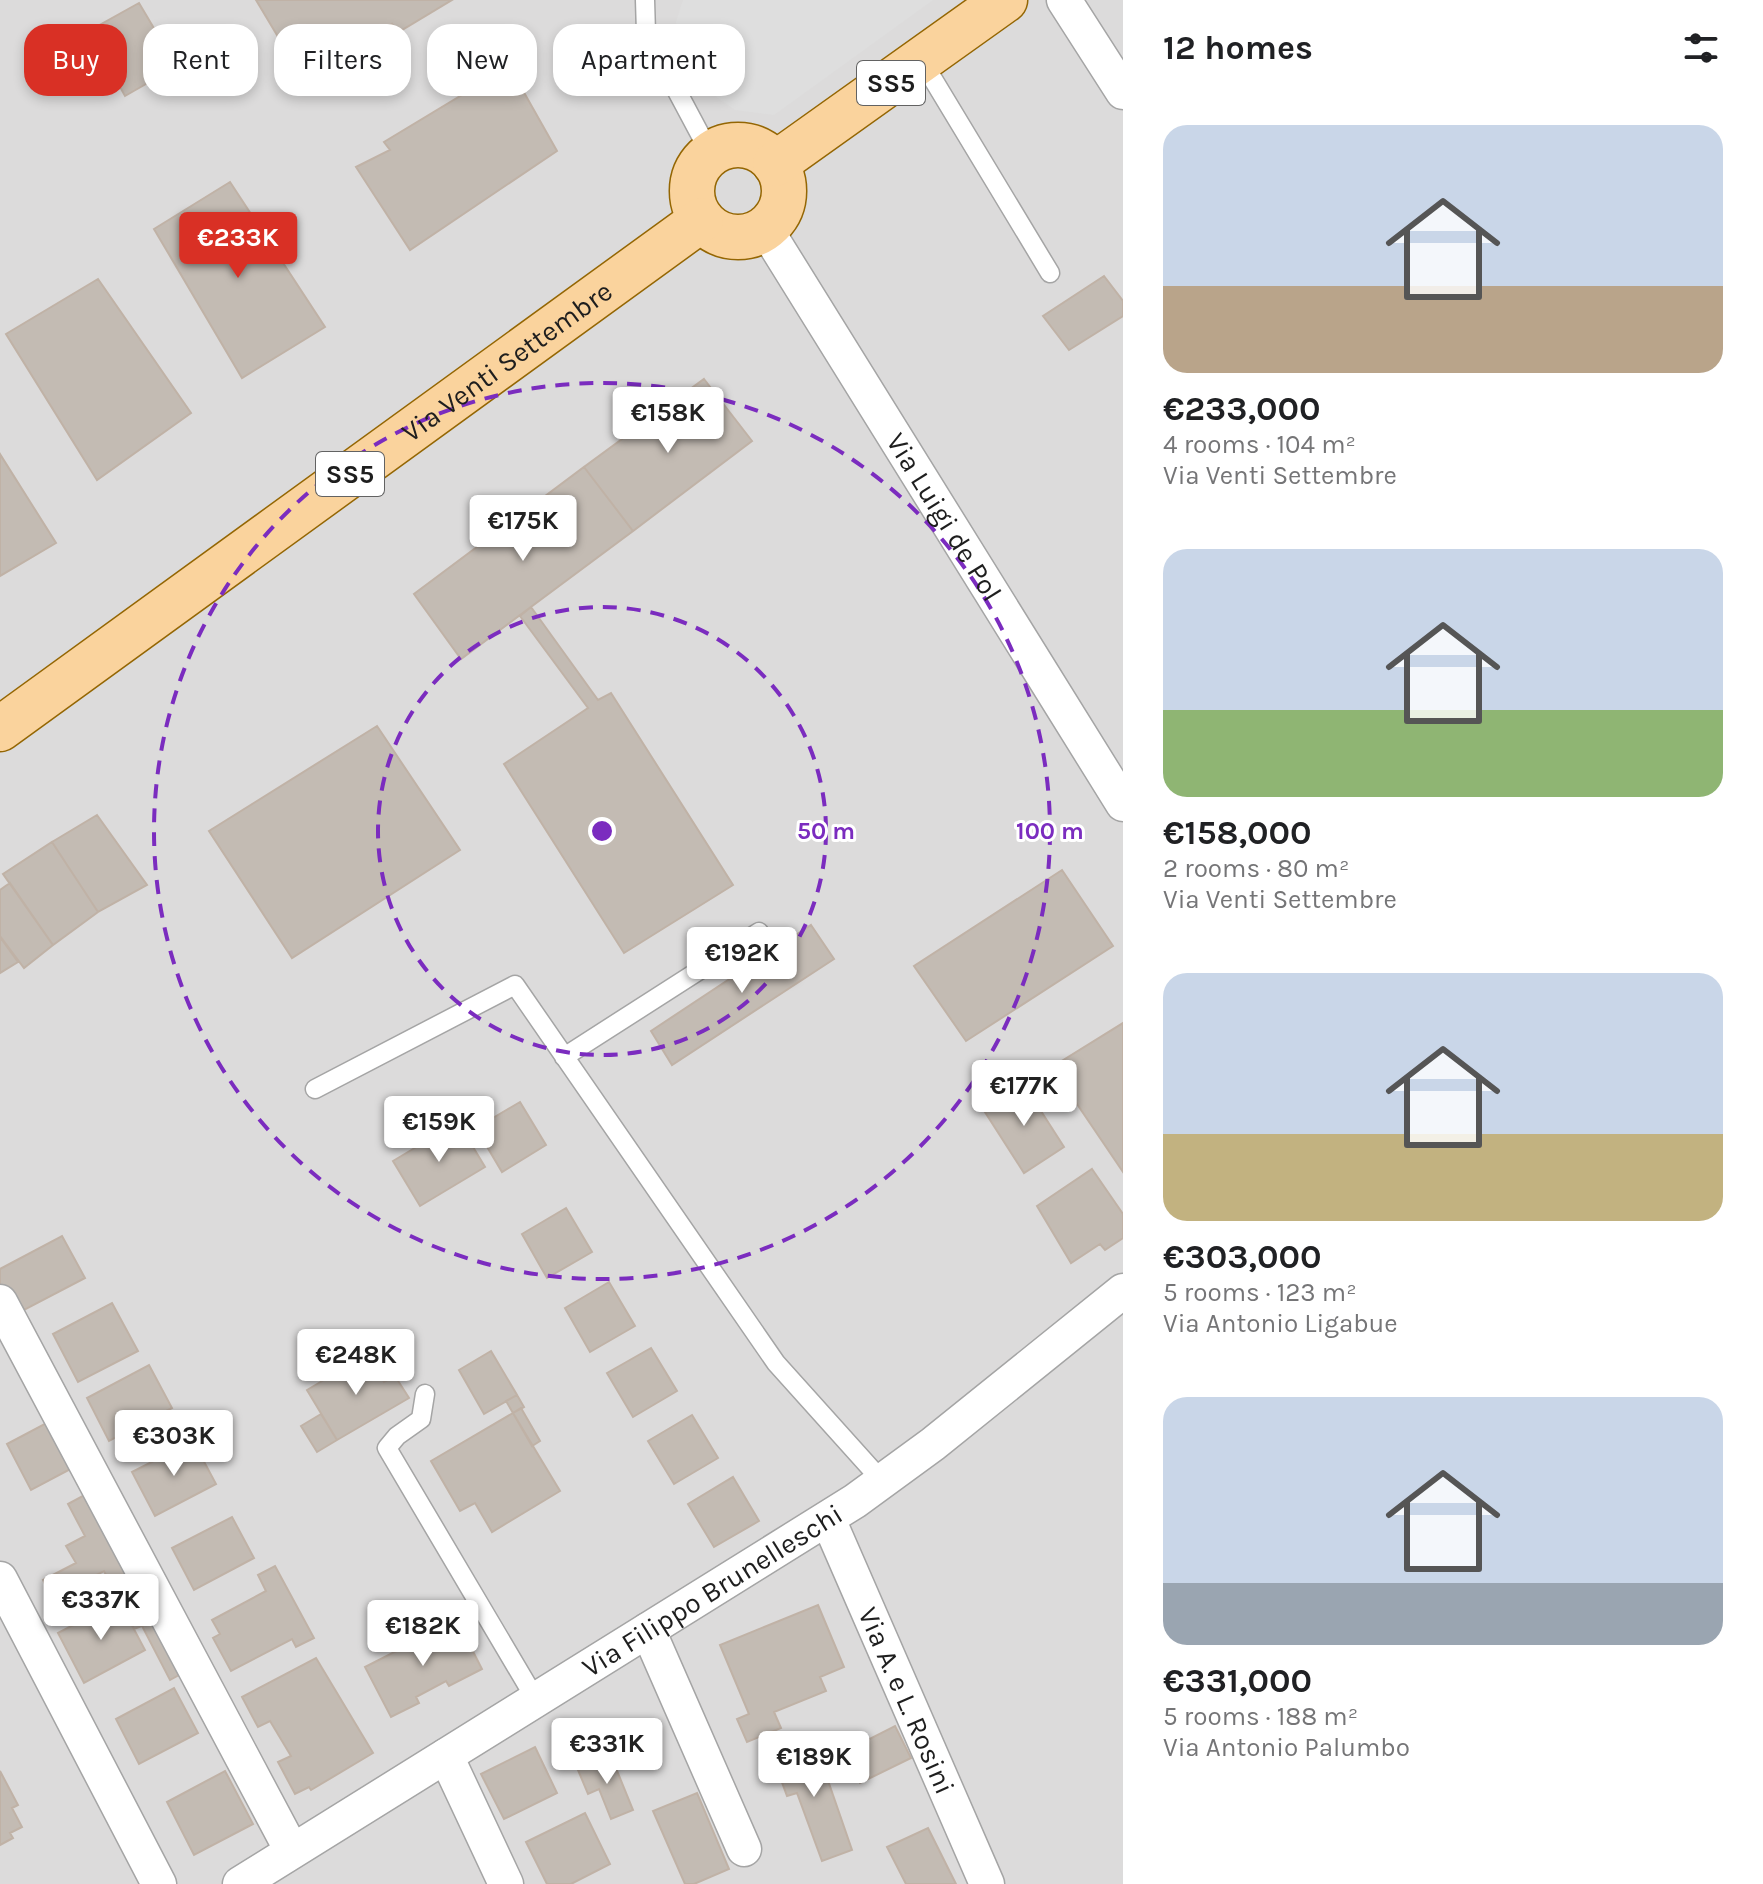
<!DOCTYPE html>
<meta charset="utf-8">
<style>
body{margin:0;font-family:Karla,sans-serif;background:#f6f6f6;color:#202124;height:100vh;display:flex;flex-direction:column;font-size:30px;white-space:nowrap}
*{box-sizing:border-box;margin:0}
p{font-size:26px;color:#757577}
.icon{flex:none;width:44px;height:44px;fill:none;stroke:currentColor;stroke-width:2;stroke-linecap:round;stroke-linejoin:round}
.map{position:relative;flex:1;overflow:hidden}
.drawer{display:flex;flex-direction:column;background:#fff;width:640px}
.drawer>*{flex:none}
.guide{position:absolute;left:24px;top:24px;width:760px;height:72px;display:flex;gap:16px}
.price{position:absolute;translate:-50% -68px;padding:0 18px;border-radius:8px;background:#fff;color:#222;font-size:26px;line-height:52px;filter:drop-shadow(0 2px 4px #0008)}
.price::after{content:'';position:absolute;left:50%;top:48px;width:24px;height:18px;margin-left:-12px;background:inherit;clip-path:polygon(0 0,100% 0,50% 100%)}
.price.selected{background:#d93025;color:#fff}
ul{padding:0;list-style:none}
li{display:grid;align-content:center;gap:16px;height:424px;padding:0 40px}
li span{display:grid;place-items:center;height:248px;border-radius:24px;color:#555}
li>.icon{margin-inline-start:auto}
span .icon{width:144px;height:144px;fill:#fffc;stroke-width:1}
li b{font-size:34px}
h2{display:flex;justify-content:space-between;align-items:center;height:96px;padding:0 40px;font-size:34px}
.tag{padding:0 28px;border-radius:24px;background:#fff;box-shadow:0 4px 12px #0003;font-size:28px;line-height:72px}
.tag.selected{background:#d93025;color:#fff}
main{display:flex;flex:1;min-height:0}
.map>svg:first-child{display:block}
.residential{fill:#dcdbdb}
.parking{fill:#dedede}
.building{fill:#c3bbb3;stroke:#c0b2a6;stroke-width:2}
.lines{fill:none;stroke-linecap:round;stroke-linejoin:round}
.service-casing{stroke:#a5a5a5;stroke-width:21}
.minor-casing{stroke:#a5a5a5;stroke-width:37}
.primary-casing{stroke:#946603;stroke-width:47}
.service{stroke:#fff;stroke-width:18}
.minor{stroke:#fff;stroke-width:34}
.primary{stroke:#fad39d;stroke-width:44}
.ring{fill:none;stroke:#7b2cbf;stroke-width:4;stroke-dasharray:14 10}
.labels{text-anchor:middle;stroke-width:6;stroke-linejoin:round;paint-order:stroke}
.shield{fill:#fff;stroke:#626262;stroke-width:2}
.shield-label{font-size:26px;font-weight:bold;fill:#1e1e1e}
.street-label{font-size:28px;fill:#1e1e1e;stroke:#fff}
.centre{fill:#7b2cbf;stroke:#fff;stroke-width:4}
.ring-label{font-size:24px;text-anchor:middle;font-weight:bold;fill:#7b2cbf;stroke:#fff;stroke-width:6;stroke-linejoin:round;paint-order:stroke}
</style>
<main>
<div class="map">
<svg width="1123" height="1884" viewBox="0 0 1123 1884">
<rect width="100%" height="100%" fill="#eeebe4"/>
<path class="residential" d="M0,0H1123V1884H0Z"/>
<path class="parking" d="M683,0H933L774,115L735,110L708,91L684,57L676,22Z"/>
<path class="building" d="M256,0H452L397,33L392,24L360,45L367,58L308,87Z
M139,3L171,57L161,66L160,76L125,96L89,31Z
M513,73L557,151L410,250L356,167L390,150L384,142L467,92Z
M230,182L325,327L242,378L154,229Z
M1104,276L1123,301V316L1069,350L1043,316Z
M98,279L191,413L97,480L6,334Z
M704,379L752,441L633,531L584,467Z
M0,454L56,543L0,576Z
M584,467L633,531L461,659L414,594Z
M531,607L598,700L611,693L733,885L624,953L504,764L588,708L520,616Z
M377,726L460,850L292,958L209,831Z
M97,815L147,885L98,912L52,842Z
M52,842L98,912L53,945L3,874Z
M1062,870L1113,946L966,1041L914,966Z
M10,883L53,945L24,968L0,936V890Z
M811,925L834,959L672,1065L651,1031Z
M0,937L18,962L0,973Z
M1123,1023V1172L1052,1067Z
M1023,1083L1064,1147L1024,1173L983,1109Z
M520,1102L546,1145L502,1172L476,1128Z
M458,1122L485,1167L420,1206L393,1161Z
M1092,1169L1123,1214V1238L1105,1250L1100,1244L1071,1263L1037,1206Z
M566,1208L592,1252L547,1278L522,1234Z
M62,1236L85,1278L24,1310L22,1306L11,1312L0,1291V1269Z
M609,1282L635,1326L590,1352L565,1308Z
M112,1303L138,1351L78,1382L53,1334Z
M651,1348L677,1391L633,1417L607,1373Z
M491,1351L517,1395L484,1414L459,1370Z
M368,1354L384,1382L395,1376L409,1398L337,1440L307,1390Z
M149,1365L172,1408L109,1441L87,1398Z
M517,1395L524,1407L513,1413L506,1401Z
M521,1408L540,1441L532,1446L513,1413Z
M513,1413L560,1491L492,1532L475,1503L460,1511L431,1461Z
M321,1414L337,1440L317,1452L301,1426Z
M692,1415L718,1458L674,1484L648,1441Z
M54,1419L78,1465L31,1490L7,1444Z
M193,1441L216,1484L155,1516L132,1472Z
M733,1477L759,1521L714,1547L688,1504Z
M90,1492L142,1589L119,1601L104,1571L52,1598L43,1580L76,1563L66,1546L85,1536L68,1504Z
M232,1517L254,1558L194,1590L172,1548Z
M275,1566L314,1638L296,1647L292,1639L231,1671L213,1638L220,1634L212,1620L266,1591L258,1575Z
M142,1589L157,1618L142,1626L126,1597Z
M126,1597L142,1626L134,1629L119,1601Z
M119,1601L145,1650L84,1683L58,1633Z
M818,1605L844,1667L820,1677L826,1691L774,1712L781,1728L747,1742L737,1719L749,1714L720,1645Z
M159,1616L188,1670L170,1680L142,1626Z
M457,1620L482,1669L449,1686L446,1681L416,1697L419,1703L391,1717L365,1667Z
M316,1658L373,1753L311,1790L309,1787L295,1794L278,1762L291,1756L270,1721L258,1727L242,1697Z
M174,1688L198,1733L139,1764L116,1719Z
M895,1726L911,1758L860,1783L844,1752Z
M815,1743L852,1850L822,1861L797,1793L787,1796L773,1758Z
M535,1747L557,1793L504,1819L481,1774Z
M611,1756L633,1810L611,1819L599,1789L588,1794L578,1770Z
M0,1771L18,1805L12,1808L22,1827L10,1833L13,1838L0,1845Z
M225,1771L253,1824L194,1855L167,1802Z
M697,1793L729,1869L694,1884H685L653,1811Z
M585,1813L610,1864L571,1884H547L526,1842Z
M928,1828L956,1884H906L887,1847Z"/>
<g class="lines">
<defs>
<path id="service" d="M645,0L646,33L710,153
M922,61L1050,273
M564,1057L759,932
M315,1089L515,985L776,1363L883,1482
M425,1394L421,1419L397,1436L387,1448L536,1700"/>
<g id="minor">
<path d="M1064,0L1123,92"/>
<path id="s1" d="M765,228L1123,804"/>
<path d="M0,1302L292,1851"/>
<path id="s2" d="M828,1519L987,1884"/>
<path d="M0,1579L159,1884"/>
<path d="M648,1630L744,1849"/>
<path d="M446,1756L506,1884"/>
<path id="s3" d="M240,1884L855,1501L933,1444L1123,1291"/>
</g>
<g id="primary">
<circle cx="738" cy="191" r="46"/>
<path d="M775,164L1005,0"/>
<path id="s4" d="M0,729L701,220"/>
</g>
</defs>
<use href="#service" class="service-casing"/>
<use href="#minor" class="minor-casing"/>
<use href="#primary" class="primary-casing"/>
<use href="#service" class="service"/>
<use href="#minor" class="minor"/>
<use href="#primary" class="primary"/>
</g>
<g class="ring">
<circle cx="602" cy="831" r="224"/>
<circle cx="602" cy="831" r="448"/>
</g>
<g class="labels">
<g class="shield">
<rect x="857" y="61" width="68" height="44" rx="6"/>
<rect x="316" y="452" width="68" height="44" rx="6"/>
</g>
<g class="shield-label">
<text x="891" y="92">SS5</text>
<text x="350" y="483">SS5</text>
</g>
<g class="street-label">
<text dy="10" stroke="none"><textPath href="#s4" startOffset="626">Via Venti Settembre</textPath></text>
<text dy="10" stroke="none"><textPath href="#s1" startOffset="340">Via Luigi de Pol</textPath></text>
<text dy="10" stroke="none"><textPath href="#s3" startOffset="556">Via Filippo Brunelleschi</textPath></text>
<text dy="10" stroke="none"><textPath href="#s2" startOffset="198">Via A. e L. Rosini</textPath></text>
</g>
</g>
<circle cx="602" cy="831" r="12" class="centre"/>
<g class="ring-label">
<text x="826" y="839">50 m</text>
<text x="1050" y="839">100 m</text>
</g>
</svg>
<b class="price selected" style="left:238px;top:280px">€233K</b>
<b class="price" style="left:668px;top:455px">€158K</b>
<b class="price" style="left:523px;top:563px">€175K</b>
<b class="price" style="left:742px;top:995px">€192K</b>
<b class="price" style="left:1024px;top:1128px">€177K</b>
<b class="price" style="left:439px;top:1164px">€159K</b>
<b class="price" style="left:356px;top:1397px">€248K</b>
<b class="price" style="left:174px;top:1478px">€303K</b>
<b class="price" style="left:101px;top:1642px">€337K</b>
<b class="price" style="left:423px;top:1668px">€182K</b>
<b class="price" style="left:607px;top:1786px">€331K</b>
<b class="price" style="left:814px;top:1799px">€189K</b>
<div class="guide">
<a class="tag selected">Buy</a>
<a class="tag">Rent</a>
<a class="tag">Filters</a>
<a class="tag">New</a>
<a class="tag">Apartment</a>
</div>
</div>
<section class="drawer">
<h2>12 homes<svg class="icon" aria-label="filters" viewBox="0 0 24 24"><path d="M4 7h16M4 17h16"/><circle cx="9" cy="7" r="2"/><circle cx="15" cy="17" r="2"/></svg></h2>
<ul>
<li><span style="background:linear-gradient(#c9d6e8 65%,#b9a48a 0)"><svg class="icon" aria-label="home" viewBox="0 0 24 24"><path d="M3 11l9-7 9 7M6 9v11h12V9"/></svg></span><div><b>€233,000</b><p>4 rooms · 104 m²</p><p>Via Venti Settembre</p></div></li>
<li><span style="background:linear-gradient(#c9d6e8 65%,#8fb573 0)"><svg class="icon" aria-label="home" viewBox="0 0 24 24"><path d="M3 11l9-7 9 7M6 9v11h12V9"/></svg></span><div><b>€158,000</b><p>2 rooms · 80 m²</p><p>Via Venti Settembre</p></div></li>
<li><span style="background:linear-gradient(#c9d6e8 65%,#c2b280 0)"><svg class="icon" aria-label="home" viewBox="0 0 24 24"><path d="M3 11l9-7 9 7M6 9v11h12V9"/></svg></span><div><b>€303,000</b><p>5 rooms · 123 m²</p><p>Via Antonio Ligabue</p></div></li>
<li><span style="background:linear-gradient(#c9d6e8 75%,#9aa5b1 0)"><svg class="icon" aria-label="home" viewBox="0 0 24 24"><path d="M3 11l9-7 9 7M6 9v11h12V9"/></svg></span><div><b>€331,000</b><p>5 rooms · 188 m²</p><p>Via Antonio Palumbo</p></div></li>
</ul>
</section>
</main>
